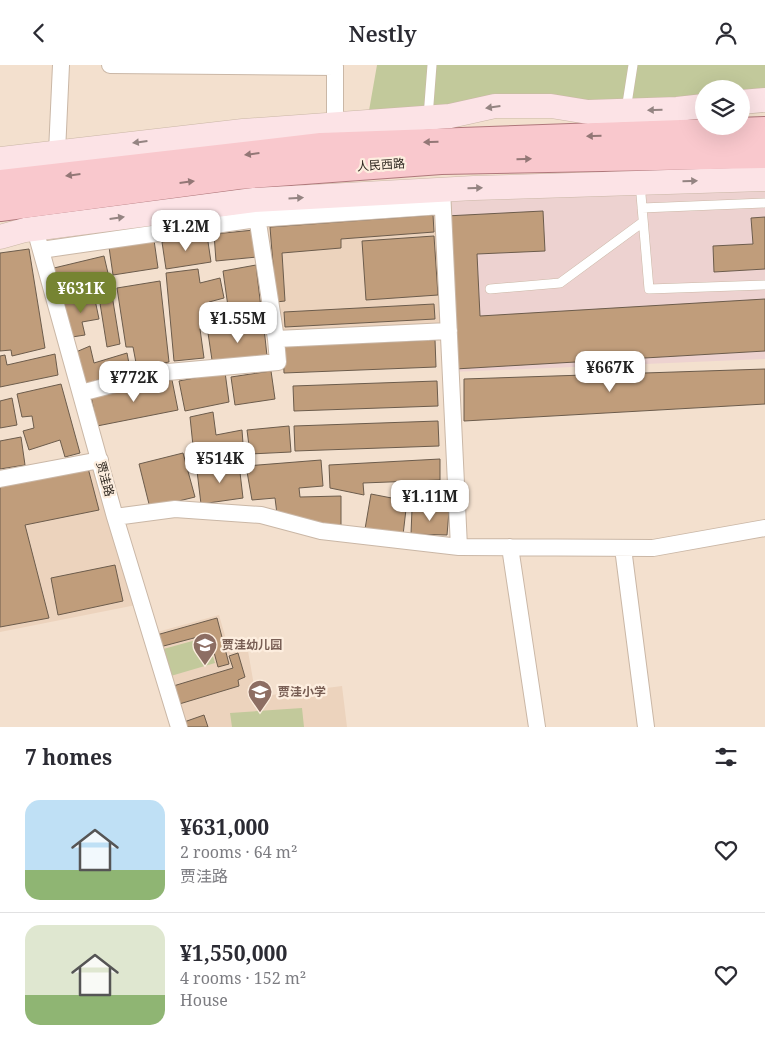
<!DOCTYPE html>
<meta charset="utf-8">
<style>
body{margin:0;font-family:"Noto Serif","Noto Sans SC",serif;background:#f2f2f3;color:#2b2b33;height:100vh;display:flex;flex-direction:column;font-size:19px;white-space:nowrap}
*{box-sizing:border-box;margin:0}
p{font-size:16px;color:#7c7c81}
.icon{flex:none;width:28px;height:28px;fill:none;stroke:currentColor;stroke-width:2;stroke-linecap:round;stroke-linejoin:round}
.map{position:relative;height:662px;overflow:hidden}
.sheet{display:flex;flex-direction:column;background:#fff;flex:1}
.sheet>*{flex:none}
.tools{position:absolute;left:695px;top:15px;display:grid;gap:10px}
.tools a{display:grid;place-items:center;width:55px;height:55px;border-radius:50%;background:#fff;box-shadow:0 5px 20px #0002;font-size:25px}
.price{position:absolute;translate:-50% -42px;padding:0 11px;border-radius:10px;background:#fff;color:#222;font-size:16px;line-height:32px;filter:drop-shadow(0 1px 2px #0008)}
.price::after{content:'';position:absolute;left:50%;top:30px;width:15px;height:11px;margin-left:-8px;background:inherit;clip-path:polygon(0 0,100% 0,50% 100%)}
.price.active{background:#768432;color:#fff}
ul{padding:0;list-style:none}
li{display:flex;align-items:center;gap:15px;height:125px;padding:0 25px}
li+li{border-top:1px solid #e1e1e2}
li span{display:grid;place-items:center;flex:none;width:140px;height:100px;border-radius:15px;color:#555}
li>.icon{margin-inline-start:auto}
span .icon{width:60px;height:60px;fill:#fffc;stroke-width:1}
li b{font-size:21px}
h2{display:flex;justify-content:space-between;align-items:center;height:60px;padding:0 25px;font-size:21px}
header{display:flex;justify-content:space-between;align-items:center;height:65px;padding:0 25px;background:#fff;font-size:22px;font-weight:600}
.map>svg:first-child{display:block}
.built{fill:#ecd3bd}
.industrial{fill:#edd2d0}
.green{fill:#c2c99b}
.building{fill:#c09d7b;stroke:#6c5c4c}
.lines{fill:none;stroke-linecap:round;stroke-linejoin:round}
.lane-casing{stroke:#cab7a6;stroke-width:10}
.street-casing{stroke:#cab7a6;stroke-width:18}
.secondary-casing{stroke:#cab7a6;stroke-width:25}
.primary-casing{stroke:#af777b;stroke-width:28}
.lane{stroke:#fff;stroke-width:9}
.street{stroke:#fff;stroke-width:16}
.secondary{stroke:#fce3e6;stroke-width:24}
.primary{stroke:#f9c8cd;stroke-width:26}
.oneway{fill:#948482}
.oneway2{fill:#937776}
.labels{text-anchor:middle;stroke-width:4.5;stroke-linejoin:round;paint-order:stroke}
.street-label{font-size:12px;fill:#2d261f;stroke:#fdeedf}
.education-label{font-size:12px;font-weight:bold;fill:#785e54;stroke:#fdeedf;text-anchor:start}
</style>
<header><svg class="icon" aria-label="back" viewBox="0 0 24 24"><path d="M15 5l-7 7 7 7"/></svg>Nestly<svg class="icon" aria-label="person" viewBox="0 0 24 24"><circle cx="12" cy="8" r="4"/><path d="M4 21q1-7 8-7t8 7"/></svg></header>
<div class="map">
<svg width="765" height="662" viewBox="0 0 765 662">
<rect width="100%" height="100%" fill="#f3e0ce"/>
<path class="built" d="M442,124L448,262L274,267L254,135Z
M100,395L141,539L0,567V414Z
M219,550L230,588L248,586L256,632L342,621L347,662H179L150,569Z"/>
<path class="industrial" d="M765,114V294L451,307L442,124Z"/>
<path class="green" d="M377,0H765V35L741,37V24H704V41L367,57Z
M207,572L215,598L164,613L156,586Z
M302,643L304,662H232L230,648Z"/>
<path class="building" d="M543,146L545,186L477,189L480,251L765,234V286L455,304L446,151Z
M433,150L434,167L341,174V183L282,188L285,236L276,237L270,162Z
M765,152V204L714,207L713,181L753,179L751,153Z
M254,165L257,192L216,196L214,169Z
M207,170L211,197L166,204L162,177Z
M434,171L438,230L366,235L362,176Z
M154,175L158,203L113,210L109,182Z
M29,184L45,283L12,291L11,285L0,286V188Z
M104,191L111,221L61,232L54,203Z
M256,200L262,252L230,256L223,206Z
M198,204L200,218L220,213L224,233L209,237L215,260L200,264L204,293L174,296L166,208Z
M160,216L169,297L137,303L133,282H126L117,223Z
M94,230L99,254L82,257L85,270L72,272L64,237Z
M112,230L120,279L107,282L99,232Z
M434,239L435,254L285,262L284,247Z
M264,263L267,291L212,295L208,268Z
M435,275L436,302L284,308L283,281Z
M90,281L94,298L127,288L130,304L85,319L76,287Z
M55,289L58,310L0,322V291L5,290L7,300Z
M765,304V339L464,356V314Z
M271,306L275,334L235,340L231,312Z
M225,307L229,337L185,346L179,316Z
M172,315L178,345L97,361L91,331Z
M437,316L438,341L294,346L293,321Z
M61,319L80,388L65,392L60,375L29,385L23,366L34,363L32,351L22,352L17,329Z
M12,333L17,360L0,363V336Z
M213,347L216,370L242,365L244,392L195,400L190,352Z
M438,356L439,381L295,386L294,361Z
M289,361L291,387L250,389L247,365Z
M21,372L25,400L0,404V376Z
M183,388L195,432L150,443L139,399Z
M440,394V415L363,418L364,430L330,423L329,400Z
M321,395L323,421L299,423L300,432L341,431V464L277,449L275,433L252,435L246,401Z
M239,399L243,433L201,439L197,406Z
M88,403L99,445L25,460L49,553L0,562V419Z
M371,429L407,436L403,470L365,464Z
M412,444L449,446L447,470L411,469Z
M115,500L123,536L58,550L51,513Z
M217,553L229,599L218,602L209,569L156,583L153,571Z
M238,588L245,612L238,615L239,621L176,640L170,622L233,603L229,591Z
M204,650L208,662H186L184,657Z"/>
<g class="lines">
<defs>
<path id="lane" d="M626,45L633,0
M428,52L432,0
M640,118L649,224L765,220
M642,143L765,138
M490,224L560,218L643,157"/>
<path id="street" d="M110,0L335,2V59
M57,87L61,0
M256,145L276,274
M35,164L115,452L179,662
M41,185L257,154L442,141
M81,328L157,308L278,297L276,274L449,266
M0,414L100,395
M115,452L175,444L261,450L321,466L459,482L442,124
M459,482L653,483L765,463
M510,482L537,662
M623,483L646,662"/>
<path id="secondary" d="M741,37L765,35
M0,94L243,66L450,51L495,41H551L588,47L677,44L704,41
M0,172L25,165L254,135L474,123L765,114"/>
<path id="primary" d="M0,118L321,81L765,65
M0,143L238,111L441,96L765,90"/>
</defs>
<use href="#lane" class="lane-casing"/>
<use href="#street" class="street-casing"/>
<use href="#secondary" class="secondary-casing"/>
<use href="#primary" class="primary-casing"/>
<use href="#lane" class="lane"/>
<use href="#street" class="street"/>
<use href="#secondary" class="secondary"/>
<use href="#primary" class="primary"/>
</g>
<defs><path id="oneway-solid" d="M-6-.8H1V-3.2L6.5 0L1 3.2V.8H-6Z" transform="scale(1.25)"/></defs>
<g class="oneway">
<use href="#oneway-solid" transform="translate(493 42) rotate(172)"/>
<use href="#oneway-solid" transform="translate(655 45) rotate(179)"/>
<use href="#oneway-solid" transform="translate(140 77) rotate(173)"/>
<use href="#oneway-solid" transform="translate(690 116) rotate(-2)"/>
<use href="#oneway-solid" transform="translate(475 123) rotate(-2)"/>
<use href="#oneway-solid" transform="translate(296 133) rotate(-3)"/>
<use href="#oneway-solid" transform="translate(117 153) rotate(-8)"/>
</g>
<g class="oneway2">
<use href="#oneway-solid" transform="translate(594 71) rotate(178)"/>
<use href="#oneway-solid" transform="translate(431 77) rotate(178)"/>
<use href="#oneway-solid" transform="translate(252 89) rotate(173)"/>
<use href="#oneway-solid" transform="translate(524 94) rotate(-1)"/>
<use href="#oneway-solid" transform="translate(73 110) rotate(173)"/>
<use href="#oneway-solid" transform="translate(187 117) rotate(-7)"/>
</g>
<defs>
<symbol id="school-pin" viewBox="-11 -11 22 30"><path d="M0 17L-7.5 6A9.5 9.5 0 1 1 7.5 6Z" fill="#8d6e63" stroke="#fdeedf"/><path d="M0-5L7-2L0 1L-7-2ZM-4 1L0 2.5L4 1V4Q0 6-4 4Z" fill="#fff"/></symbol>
</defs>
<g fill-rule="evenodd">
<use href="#school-pin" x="191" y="566" width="28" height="38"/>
<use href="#school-pin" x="246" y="613" width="28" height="38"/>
</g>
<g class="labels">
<g class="street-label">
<text transform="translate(381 100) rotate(-4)" y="4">人民西路</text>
<text transform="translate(105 414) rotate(75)" y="4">贾洼路</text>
</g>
<g class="education-label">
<text x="222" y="584">贾洼幼儿园</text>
<text x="278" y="631">贾洼小学</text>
</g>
</g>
</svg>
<div class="tools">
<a><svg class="icon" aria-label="layers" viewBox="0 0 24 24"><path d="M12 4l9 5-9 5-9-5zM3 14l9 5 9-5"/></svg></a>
</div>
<b class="price" style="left:186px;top:187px">¥1.2M</b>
<b class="price active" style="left:81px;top:249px">¥631K</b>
<b class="price" style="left:238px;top:279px">¥1.55M</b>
<b class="price" style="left:610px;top:328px">¥667K</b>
<b class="price" style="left:134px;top:338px">¥772K</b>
<b class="price" style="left:220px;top:419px">¥514K</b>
<b class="price" style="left:430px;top:457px">¥1.11M</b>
</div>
<section class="sheet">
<h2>7 homes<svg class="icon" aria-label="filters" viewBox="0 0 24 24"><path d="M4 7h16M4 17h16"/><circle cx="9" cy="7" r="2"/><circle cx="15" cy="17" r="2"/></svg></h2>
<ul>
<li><span style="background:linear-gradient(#bfe0f5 70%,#8fb573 0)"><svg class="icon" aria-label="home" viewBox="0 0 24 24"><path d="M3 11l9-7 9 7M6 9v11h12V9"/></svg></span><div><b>¥631,000</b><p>2 rooms · 64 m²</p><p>贾洼路</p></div><svg class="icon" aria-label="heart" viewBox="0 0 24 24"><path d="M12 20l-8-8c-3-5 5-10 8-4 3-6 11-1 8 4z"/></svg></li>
<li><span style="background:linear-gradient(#dfe7d0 70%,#8fb573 0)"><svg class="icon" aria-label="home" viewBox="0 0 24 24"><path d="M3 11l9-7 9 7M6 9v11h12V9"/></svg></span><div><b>¥1,550,000</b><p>4 rooms · 152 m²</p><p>House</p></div><svg class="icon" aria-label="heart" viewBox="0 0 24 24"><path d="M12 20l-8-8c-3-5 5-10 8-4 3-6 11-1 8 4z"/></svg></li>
</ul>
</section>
